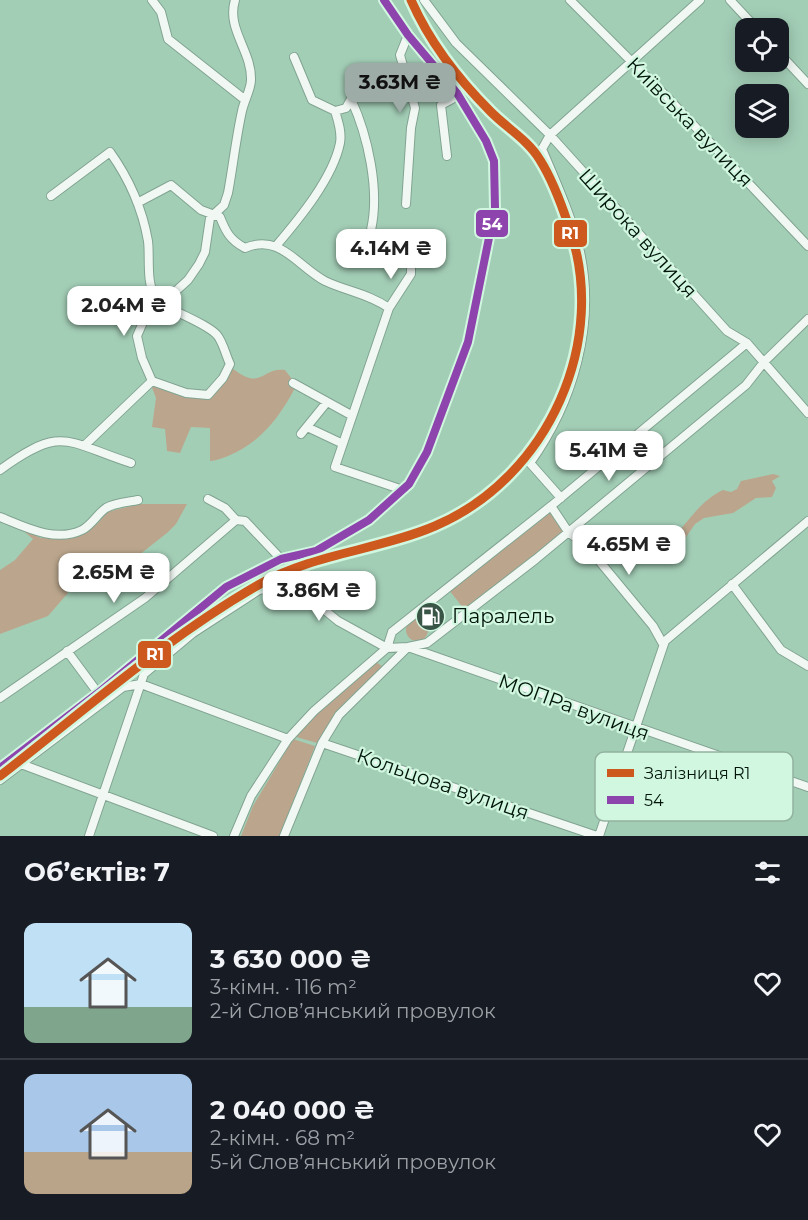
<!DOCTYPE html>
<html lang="uk">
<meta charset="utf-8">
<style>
body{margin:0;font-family:Montserrat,sans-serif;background:#20242c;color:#f1f3f6;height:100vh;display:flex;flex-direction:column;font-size:22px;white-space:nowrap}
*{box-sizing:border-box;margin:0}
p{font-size:20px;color:#9ea1a6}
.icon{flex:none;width:33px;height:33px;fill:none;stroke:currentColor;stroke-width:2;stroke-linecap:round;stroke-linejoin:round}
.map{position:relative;height:836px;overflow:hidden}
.drawer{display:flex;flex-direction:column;background:#171b24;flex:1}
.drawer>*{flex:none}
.fabs{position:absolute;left:735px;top:18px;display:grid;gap:12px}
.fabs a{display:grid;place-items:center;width:54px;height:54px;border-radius:12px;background:#171b24;box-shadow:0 3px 15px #0003;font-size:30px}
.price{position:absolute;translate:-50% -51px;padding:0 14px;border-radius:12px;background:#fff;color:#222;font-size:20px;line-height:39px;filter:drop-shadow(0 2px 3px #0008)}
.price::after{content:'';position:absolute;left:50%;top:36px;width:18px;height:14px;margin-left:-9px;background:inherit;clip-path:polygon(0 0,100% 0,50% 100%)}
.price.selected{background:#9eaca7;color:#111}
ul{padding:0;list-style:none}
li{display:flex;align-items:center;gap:18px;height:150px;padding:0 24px}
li+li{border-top:2px solid #363941}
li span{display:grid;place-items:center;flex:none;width:168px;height:120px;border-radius:12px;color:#555}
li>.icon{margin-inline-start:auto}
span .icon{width:72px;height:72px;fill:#fffc;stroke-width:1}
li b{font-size:26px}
h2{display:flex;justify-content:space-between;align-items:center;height:72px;padding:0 24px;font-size:26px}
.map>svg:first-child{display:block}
.green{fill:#bba68d}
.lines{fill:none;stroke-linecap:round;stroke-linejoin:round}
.minor-casing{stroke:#81a491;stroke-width:10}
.minor{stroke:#f1f8f4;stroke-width:8}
.bus-1-casing{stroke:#d1f7e0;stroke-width:12}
.bus-1{stroke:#8e44ad;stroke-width:8}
.rail-1-casing{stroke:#d1f7e0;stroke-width:14}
.rail-1{stroke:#ce591e;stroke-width:9}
.labels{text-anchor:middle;stroke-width:4.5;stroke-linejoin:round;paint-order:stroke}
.street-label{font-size:20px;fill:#001409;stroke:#d1f7e0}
.poi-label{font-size:20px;fill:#001409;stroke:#d1f7e0;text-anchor:start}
.key{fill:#d1f7e0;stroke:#92b3a0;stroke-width:1.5}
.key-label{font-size:16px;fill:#001409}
.line-badge{stroke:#d1f7e0;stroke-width:2}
.badge-label{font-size:16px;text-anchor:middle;font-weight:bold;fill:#fff}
</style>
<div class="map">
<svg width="808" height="836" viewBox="0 0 808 836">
<rect width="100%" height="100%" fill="#a3ceb6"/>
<path class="green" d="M232,368C262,392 261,367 285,370L292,379L288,384L295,388C279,418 260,443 228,456C222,458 216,461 210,461V428L191,427L180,453L167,451L165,429L152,427L156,398L151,385L211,398Z
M773,474L780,476L772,481L776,488L772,497L756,498L733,513L704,518L695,524L680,546L661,554L655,547C686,535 691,505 723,490L731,492L737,489L741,481Z
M139,504H187L176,524L167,533L125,566C101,547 81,563 61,580L68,593L48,616L0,634V570L15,560L33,539L20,528L41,538L80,536L98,523L107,512Z
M550,510L564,532L464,609L449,590Z
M406 630a11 11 0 1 1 22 0a11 11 0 1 1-22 0Z
M376,662L382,666V669L337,711L317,743L296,737L311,719Z
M293,739L315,746L280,836H241L253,806Z"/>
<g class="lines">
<defs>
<path id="minor" d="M152,0L161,12L168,39L244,99
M424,0L456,43L550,135L727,331L747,343L808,413
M570,0L668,98L808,246
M730,0L756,28
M778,52L808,84
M294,57L312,100L335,111L346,108L351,99L407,76
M351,99C368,136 380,190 371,230
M447,156L441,105L452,99L457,93
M51,196L110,152C130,180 142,207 148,241C150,256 146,283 155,296C165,311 203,320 217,335C223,342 226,356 230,364L223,378L208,395L186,393L152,381L85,445
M139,202L171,185L201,210L220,217C226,232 230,240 245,248C280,233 297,266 325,281C346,291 369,294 389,308
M406,204L411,128L415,108L400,55L408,35
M276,246C299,219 333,178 340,143C342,132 338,121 335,111
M152,381L142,358L137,336L144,320L188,280L199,264L205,252L210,218L224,205L228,193C233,166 236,138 242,111C244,101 251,89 251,80C252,51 226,29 235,0
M293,383L351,415
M307,427L341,443
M301,434L327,402
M0,470C63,424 66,442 131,463
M403,490L335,467L389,308L411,274V259
M561,498L530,463C573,403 596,325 580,252C572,217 556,182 542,149L550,135L700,0
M208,499L225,508L236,520L245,521L281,559
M551,506L569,533L586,545L653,626L663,644
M0,517C25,527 55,543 82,530C92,525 97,514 106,508C114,503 129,502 138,500
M315,551L299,574L300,586L305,594L338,621L387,648L408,647L808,787
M732,584L781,650L808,666
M67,651L98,693
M0,698L145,598L236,520
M322,743L597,836
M21,764L213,836
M0,768L98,693L226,587L281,559L316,551L369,520L409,484L427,452L468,342L495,208L494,161L486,141L457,93L408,35L384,0
M0,780L123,687L141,684L288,739
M89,836L144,674L193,633L259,590L299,582
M234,836L251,796L288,739L314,711L387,648L392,632L551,506L747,343
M284,836L322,743L339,715L408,647L427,643L536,559L746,385L764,362L808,319
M599,836L665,641L808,521"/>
</defs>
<use href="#minor" class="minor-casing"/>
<use href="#minor" class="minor"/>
<defs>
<path id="bus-1" d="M0,768L98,693L226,587L281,559L316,551L369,520L409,484L427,452L468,342L495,208L494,161L486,141L457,93L408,35L384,0"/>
</defs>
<use href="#bus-1" class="bus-1-casing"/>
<use href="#bus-1" class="bus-1"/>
<defs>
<path id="rail-1" d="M0,776C84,711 167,637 260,584C313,554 379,550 435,526C548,478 611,340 568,224C561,203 552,179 540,160C529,141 507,128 491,112C459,80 429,41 411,0"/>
</defs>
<use href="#rail-1" class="rail-1-casing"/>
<use href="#rail-1" class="rail-1"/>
</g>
<defs>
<symbol id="fuel-disc" viewBox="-11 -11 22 22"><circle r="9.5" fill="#395546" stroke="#d1f7e0"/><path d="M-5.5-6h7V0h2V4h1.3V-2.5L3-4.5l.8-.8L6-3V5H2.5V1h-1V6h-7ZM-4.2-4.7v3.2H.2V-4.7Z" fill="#fff"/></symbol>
</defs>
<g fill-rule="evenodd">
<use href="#fuel-disc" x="414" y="600" width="33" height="33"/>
</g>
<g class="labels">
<g class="street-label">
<text transform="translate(690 122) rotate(46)" y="7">Київська вулиця</text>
<text transform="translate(638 233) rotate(48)" y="7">Широка вулиця</text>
<text transform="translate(574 707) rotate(20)" y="7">МОПРа вулиця</text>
<text transform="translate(443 784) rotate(19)" y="7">Кольцова вулиця</text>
</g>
<g class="poi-label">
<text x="452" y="623">Паралель</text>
</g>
</g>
<rect x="595" y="752" width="198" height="69" rx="9" class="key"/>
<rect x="607" y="769" width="27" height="8" fill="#ce591e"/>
<rect x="607" y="796" width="27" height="8" fill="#8e44ad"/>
<g class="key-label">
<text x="644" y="779">Залізниця R1</text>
<text x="644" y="806">54</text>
</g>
<g class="line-badge">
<rect x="475" y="209" width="34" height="29" rx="6" fill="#8e44ad"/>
<rect x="553" y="219" width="35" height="29" rx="6" fill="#ce591e"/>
<rect x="137" y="640" width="35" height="29" rx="6" fill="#ce591e"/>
</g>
<g class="badge-label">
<text x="492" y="230">54</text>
<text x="570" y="239">R1</text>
<text x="155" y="660">R1</text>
</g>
</svg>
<div class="fabs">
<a><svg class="icon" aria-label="locate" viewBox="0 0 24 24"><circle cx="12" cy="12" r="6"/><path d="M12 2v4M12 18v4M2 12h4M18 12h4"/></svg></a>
<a><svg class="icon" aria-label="layers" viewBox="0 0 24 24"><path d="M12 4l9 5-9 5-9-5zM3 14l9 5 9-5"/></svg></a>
</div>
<b class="price selected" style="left:400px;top:114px">3.63M ₴</b>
<b class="price" style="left:391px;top:280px">4.14M ₴</b>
<b class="price" style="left:124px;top:337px">2.04M ₴</b>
<b class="price" style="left:609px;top:482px">5.41M ₴</b>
<b class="price" style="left:629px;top:576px">4.65M ₴</b>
<b class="price" style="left:114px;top:604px">2.65M ₴</b>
<b class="price" style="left:319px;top:622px">3.86M ₴</b>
</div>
<section class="drawer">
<h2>Об’єктів: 7<svg class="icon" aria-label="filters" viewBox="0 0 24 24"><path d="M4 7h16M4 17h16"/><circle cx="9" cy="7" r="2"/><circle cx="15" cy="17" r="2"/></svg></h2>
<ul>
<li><span style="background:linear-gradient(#bfe0f5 70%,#7fa58c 0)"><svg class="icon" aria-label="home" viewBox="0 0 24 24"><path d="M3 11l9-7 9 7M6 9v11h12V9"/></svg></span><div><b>3 630 000 ₴</b><p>3-кімн. · 116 m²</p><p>2-й Слов’янський провулок</p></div><svg class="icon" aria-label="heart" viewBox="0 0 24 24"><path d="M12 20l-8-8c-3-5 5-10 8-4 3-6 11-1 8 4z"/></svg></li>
<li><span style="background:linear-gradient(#a9c7e8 65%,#b9a48a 0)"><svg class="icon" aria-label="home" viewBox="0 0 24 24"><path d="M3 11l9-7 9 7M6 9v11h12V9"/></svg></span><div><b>2 040 000 ₴</b><p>2-кімн. · 68 m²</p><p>5-й Слов’янський провулок</p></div><svg class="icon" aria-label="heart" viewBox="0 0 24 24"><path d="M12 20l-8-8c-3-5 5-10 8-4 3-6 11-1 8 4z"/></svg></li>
</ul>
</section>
